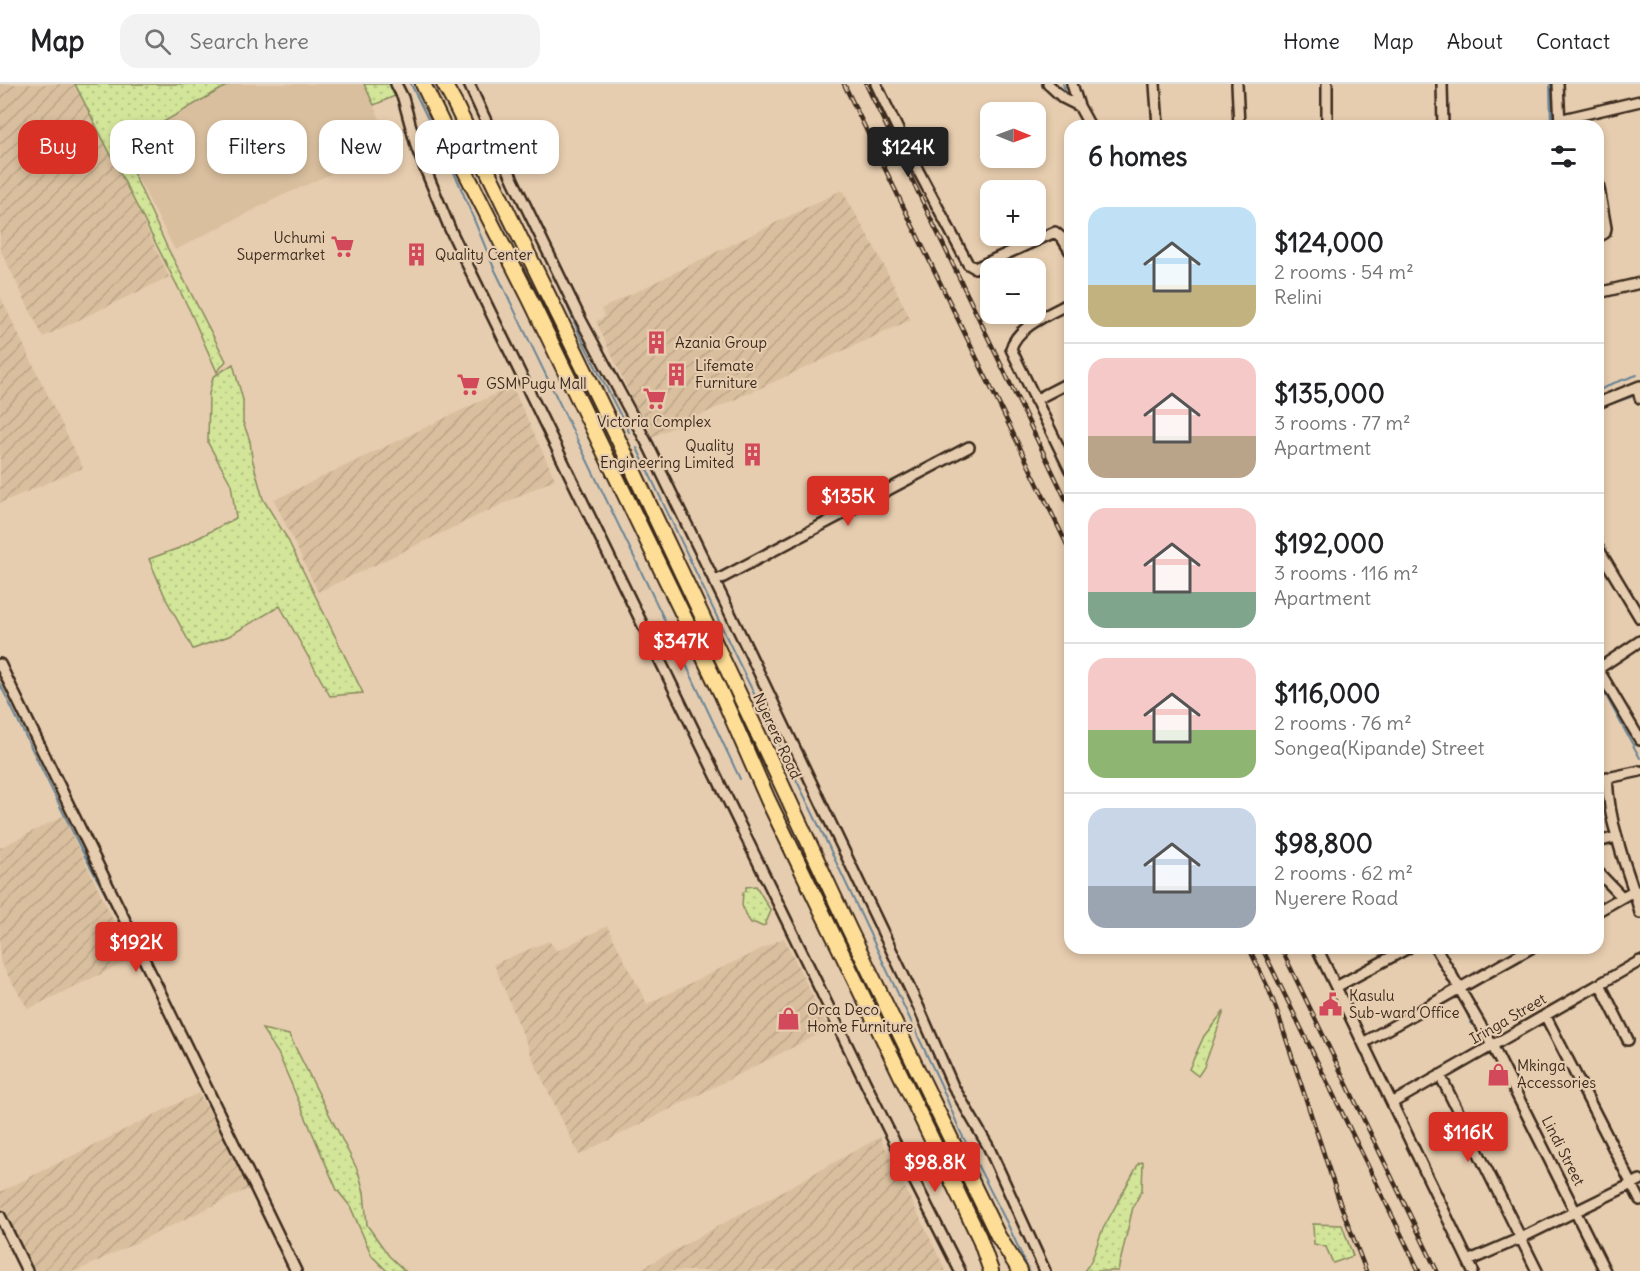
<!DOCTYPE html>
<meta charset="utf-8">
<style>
body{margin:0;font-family:Delius,sans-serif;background:#f2f2f2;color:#202124;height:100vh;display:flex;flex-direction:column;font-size:22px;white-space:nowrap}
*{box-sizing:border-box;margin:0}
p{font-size:20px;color:#757577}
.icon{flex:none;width:33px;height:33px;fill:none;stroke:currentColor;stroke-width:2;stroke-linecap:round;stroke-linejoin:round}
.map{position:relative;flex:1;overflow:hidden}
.side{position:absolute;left:1064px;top:36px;width:540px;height:834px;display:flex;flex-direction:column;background:#fff;border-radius:18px;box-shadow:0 3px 9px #0003}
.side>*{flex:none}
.top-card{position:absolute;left:18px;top:36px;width:570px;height:54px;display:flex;gap:12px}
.needle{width:39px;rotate:91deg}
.buttons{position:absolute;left:980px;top:18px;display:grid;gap:12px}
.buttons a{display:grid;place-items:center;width:66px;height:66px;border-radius:12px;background:#fff;box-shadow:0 3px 9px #0003;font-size:30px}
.price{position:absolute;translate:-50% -51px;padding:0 14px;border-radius:6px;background:#d93025;color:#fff;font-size:20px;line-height:39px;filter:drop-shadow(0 2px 3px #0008)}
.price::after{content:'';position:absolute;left:50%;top:36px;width:18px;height:14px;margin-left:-9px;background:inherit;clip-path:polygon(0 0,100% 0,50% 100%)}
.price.selected{background:#222;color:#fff}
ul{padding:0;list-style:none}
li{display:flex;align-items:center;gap:18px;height:150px;padding:0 24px}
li+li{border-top:2px solid #e0e0e0}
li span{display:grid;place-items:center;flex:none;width:168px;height:120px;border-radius:18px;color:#555}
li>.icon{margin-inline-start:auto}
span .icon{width:72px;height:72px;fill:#fffc;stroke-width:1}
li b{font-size:26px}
h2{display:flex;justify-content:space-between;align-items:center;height:72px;padding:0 24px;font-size:26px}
.chip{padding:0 21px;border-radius:18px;background:#fff;box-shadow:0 3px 9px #0003;font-size:21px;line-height:54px}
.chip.selected{background:#d93025;color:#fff}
header{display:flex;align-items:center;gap:36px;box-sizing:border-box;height:84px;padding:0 30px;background:#fff;border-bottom:2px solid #e0e0e0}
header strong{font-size:28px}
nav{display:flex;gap:33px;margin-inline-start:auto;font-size:21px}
.search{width:420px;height:54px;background:#f2f2f2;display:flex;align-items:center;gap:15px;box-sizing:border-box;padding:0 21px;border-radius:18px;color:#757577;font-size:22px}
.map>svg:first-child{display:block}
.built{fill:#d9bf9e}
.industrial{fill:url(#industrial-furrows)}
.green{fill:url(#green-dots);stroke:#86885c;stroke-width:1.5}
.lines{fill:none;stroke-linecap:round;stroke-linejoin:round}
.stream{stroke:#698597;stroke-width:2}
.minor-casing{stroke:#3b2a1e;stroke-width:14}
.highway-casing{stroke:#3b2a1e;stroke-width:18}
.minor{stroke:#e7cdaf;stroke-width:9}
.highway{stroke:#fede96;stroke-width:14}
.rail-casing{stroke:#3b2a1e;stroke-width:4.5}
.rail{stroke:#e7cdaf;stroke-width:2;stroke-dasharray:7;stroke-linecap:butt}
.labels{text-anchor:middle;stroke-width:4.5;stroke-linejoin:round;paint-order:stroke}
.poi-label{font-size:15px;fill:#3b2a1e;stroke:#e7cdaf;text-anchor:start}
.street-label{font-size:15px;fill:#3b2a1e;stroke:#e7cdaf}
</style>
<header>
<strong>Map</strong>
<div class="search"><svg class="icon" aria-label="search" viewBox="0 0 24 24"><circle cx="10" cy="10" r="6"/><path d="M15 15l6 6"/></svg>Search here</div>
<nav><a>Home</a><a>Map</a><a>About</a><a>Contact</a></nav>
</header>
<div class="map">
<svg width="1640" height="1187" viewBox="0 0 1640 1187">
<defs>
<pattern id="industrial-furrows" width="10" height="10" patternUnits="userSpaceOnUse" patternTransform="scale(1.5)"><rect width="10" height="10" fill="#d9bf9e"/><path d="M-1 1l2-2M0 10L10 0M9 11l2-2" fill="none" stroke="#bba488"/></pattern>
<pattern id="green-dots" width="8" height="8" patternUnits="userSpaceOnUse" patternTransform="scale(1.5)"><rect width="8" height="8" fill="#d2e599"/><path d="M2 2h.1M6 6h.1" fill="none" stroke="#b5c583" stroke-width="1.8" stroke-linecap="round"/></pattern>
</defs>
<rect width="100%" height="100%" fill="#e7cdaf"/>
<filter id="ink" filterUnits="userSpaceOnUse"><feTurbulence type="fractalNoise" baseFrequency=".0167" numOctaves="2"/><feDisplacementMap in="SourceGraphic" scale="12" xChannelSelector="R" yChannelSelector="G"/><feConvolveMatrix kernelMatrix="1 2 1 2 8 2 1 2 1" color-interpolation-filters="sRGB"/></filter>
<g filter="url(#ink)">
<path class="built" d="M232,0H363L393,62L277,114L175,166L121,62Z"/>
<path class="industrial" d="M0,0H79L169,193L43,253L0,165Z
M842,106L877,168L911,236L650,354L596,237L605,233L601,225Z
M0,212L83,384L0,419Z
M512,302L555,395L318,508L274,416Z
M63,732L132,875L28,925L0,878V764Z
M607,842L647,920L784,854L829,945L579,1071L535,980L494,880L549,857L557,867Z
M198,1009L226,1053L252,1103L77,1187H34L0,1118V1108Z
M880,1053L946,1187H637Z"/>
<path class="green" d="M75,0H230L121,62L167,163L226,277L217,288L190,227Z
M364,0H392L397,11L374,21Z
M233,280L243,316V338L250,357L252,374L263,415L287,454L363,609L330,612L280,522L229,552L193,565L166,515L149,475L179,464L236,434L231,400L208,359L209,310L213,293Z
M756,802L771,827L765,841L761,842L755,839H751L745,830L742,821L743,809L746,807V803Z
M1224,927L1204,983L1198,992L1189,985L1204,952Z
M262,945L289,951L358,1087L364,1108L367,1141L389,1172L405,1187H387L372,1172L350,1122L337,1106L278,969Z
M1143,1078L1142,1106L1133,1123L1118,1187H1084C1095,1175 1096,1160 1103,1145C1115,1123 1127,1101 1139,1079Z
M1313,1140L1342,1141L1353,1172L1333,1179L1326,1163L1314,1160Z"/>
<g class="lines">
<path class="stream" d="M411,0L458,97L494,184L682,572L740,695
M463,0L483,40
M1063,0L1066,9
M1550,0L1551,42
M1552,0V42
M1079,33L1084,42
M552,186L581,254L629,348
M1598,307L1611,300L1637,291
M1598,324L1631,313
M637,364L735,571L821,746L941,1001L960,1047L1008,1141L1029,1187
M1598,597L1640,674
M0,600L82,767L114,826L291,1187
M1430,864L1437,874
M1461,916L1472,941
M1477,949L1481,957
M287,1159L302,1187"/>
<defs>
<path id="minor" d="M396,0L403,14L417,65L450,145L887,1043L960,1187
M469,0L514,98L581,236L648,361L749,568L919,924L953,1002L988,1062L1045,1187
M876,0L913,77L968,180L975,184L1055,148L1062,154L1070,167
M1048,0L1063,14L1079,22
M1072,0L1079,22L1090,42
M1155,0L1158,42
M1237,0L1239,42
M1327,0V42
M1442,0L1443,42
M1558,0L1560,40
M1559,36L1640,17
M1598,99L1606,144L1605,149L1598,153
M1598,209L1640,199
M1070,219C1051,229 1016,243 1011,265L1070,386
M1637,303L1640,314
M1035,316L1070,298
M1598,319L1640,302
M1598,464L1640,534
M714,498L969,363
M0,580L296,1187
M1598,585L1640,656
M1598,585L1640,557
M1607,693C1608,713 1611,734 1617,753C1623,779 1634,803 1640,829
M1598,696L1640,687
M1598,758L1616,753
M1598,788L1622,813
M1598,827L1635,806
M1317,864L1473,1187
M1436,864L1492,961L1605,1187
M1600,900L1628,956
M1336,903L1408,864
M1545,931L1640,1116
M1363,959L1531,864
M1440,991L1537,1187
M1392,1019L1640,877
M0,1132L27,1187
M1468,1177L1521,1154L1640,1096"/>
<path id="highway" d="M423,0L462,81L530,215L721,609L768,716L979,1153L991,1187
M444,0L455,20L621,361L760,654L849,845L998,1152L1020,1187"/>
</defs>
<use href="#minor" class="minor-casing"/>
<use href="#highway" class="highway-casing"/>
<use href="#minor" class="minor"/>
<use href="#highway" class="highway"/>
<defs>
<path id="rail" d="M844,0L1070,467
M866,0L1070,424
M1249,864L1269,906L1277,927L1340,1119L1366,1187
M1262,864L1419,1187
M1281,864L1437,1187"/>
</defs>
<use href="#rail" class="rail-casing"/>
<use href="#rail" class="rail"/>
</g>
</g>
<defs>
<symbol id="supermarket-bare" viewBox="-9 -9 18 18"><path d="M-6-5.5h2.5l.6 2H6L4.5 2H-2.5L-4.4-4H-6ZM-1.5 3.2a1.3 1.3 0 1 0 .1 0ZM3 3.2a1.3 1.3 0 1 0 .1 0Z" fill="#d1495b" stroke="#e7cdaf" stroke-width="2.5" paint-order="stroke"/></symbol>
<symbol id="building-bare" viewBox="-9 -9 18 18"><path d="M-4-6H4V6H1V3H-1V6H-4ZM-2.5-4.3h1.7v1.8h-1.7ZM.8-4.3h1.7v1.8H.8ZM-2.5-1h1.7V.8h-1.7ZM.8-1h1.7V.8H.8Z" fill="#d1495b" stroke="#e7cdaf" stroke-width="2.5" paint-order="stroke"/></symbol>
<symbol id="civic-bare" viewBox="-9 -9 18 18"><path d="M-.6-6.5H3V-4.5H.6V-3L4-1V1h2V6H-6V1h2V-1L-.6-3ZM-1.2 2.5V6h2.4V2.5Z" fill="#d1495b" stroke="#e7cdaf" stroke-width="2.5" paint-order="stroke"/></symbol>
<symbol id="shop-bare" viewBox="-9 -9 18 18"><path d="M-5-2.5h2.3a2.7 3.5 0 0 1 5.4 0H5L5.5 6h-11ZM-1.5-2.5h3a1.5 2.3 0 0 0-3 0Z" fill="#d1495b" stroke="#e7cdaf" stroke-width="2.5" paint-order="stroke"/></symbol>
</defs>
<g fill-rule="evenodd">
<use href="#supermarket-bare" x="326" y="146" width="33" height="33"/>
<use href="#building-bare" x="400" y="154" width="33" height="33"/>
<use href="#building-bare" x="640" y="242" width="33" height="33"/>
<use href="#building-bare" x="660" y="274" width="33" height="33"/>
<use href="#supermarket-bare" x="452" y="284" width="33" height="33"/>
<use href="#supermarket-bare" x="638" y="298" width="33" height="33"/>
<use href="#building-bare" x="736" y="354" width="33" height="33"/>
<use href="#civic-bare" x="1314" y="904" width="33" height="33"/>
<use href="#shop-bare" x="772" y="918" width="33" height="33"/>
<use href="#shop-bare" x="1482" y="974" width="33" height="33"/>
</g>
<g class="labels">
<g class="poi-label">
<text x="325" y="159" text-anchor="end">Uchumi<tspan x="325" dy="17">Supermarket</tspan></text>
<text x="435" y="176">Quality Center</text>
<text x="675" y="264">Azania Group</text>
<text x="695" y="287">Lifemate<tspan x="695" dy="17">Furniture</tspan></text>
<text x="486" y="305">GSM Pugu Mall</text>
<text x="654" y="343" text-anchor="middle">Victoria Complex</text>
<text x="734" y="367" text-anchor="end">Quality<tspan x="734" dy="17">Engineering Limited</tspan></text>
<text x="1349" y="917">Kasulu<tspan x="1349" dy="17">Sub-ward Office</tspan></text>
<text x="807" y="931">Orca Deco<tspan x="807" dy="17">Home Furniture</tspan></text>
<text x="1517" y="987">Mkinga<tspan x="1517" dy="17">Accessories</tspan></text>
</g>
<g class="street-label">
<text transform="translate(777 652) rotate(65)" y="5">Nyerere Road</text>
<text transform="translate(1508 935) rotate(-30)" y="5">Iringa Street</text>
<text transform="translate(1563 1067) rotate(63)" y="5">Lindi Street</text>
</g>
</g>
</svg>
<div class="buttons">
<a><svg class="needle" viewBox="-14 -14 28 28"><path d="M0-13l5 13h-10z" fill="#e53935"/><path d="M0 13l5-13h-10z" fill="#757577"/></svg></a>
<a>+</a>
<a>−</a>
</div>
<b class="price selected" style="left:908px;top:94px">$124K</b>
<b class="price" style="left:848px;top:443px">$135K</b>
<b class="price" style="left:681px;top:588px">$347K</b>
<b class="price" style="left:136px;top:889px">$192K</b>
<b class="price" style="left:1468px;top:1079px">$116K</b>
<b class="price" style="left:935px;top:1109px">$98.8K</b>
<div class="top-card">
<a class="chip selected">Buy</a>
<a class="chip">Rent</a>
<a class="chip">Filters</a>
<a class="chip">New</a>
<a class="chip">Apartment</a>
</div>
<section class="side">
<h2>6 homes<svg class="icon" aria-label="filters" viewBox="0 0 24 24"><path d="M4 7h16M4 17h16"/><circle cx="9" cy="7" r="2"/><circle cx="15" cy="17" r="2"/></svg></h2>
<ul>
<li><span style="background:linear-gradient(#bfe0f5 65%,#c2b280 0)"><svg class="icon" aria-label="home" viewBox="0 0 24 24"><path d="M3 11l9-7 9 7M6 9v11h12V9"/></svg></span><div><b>$124,000</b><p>2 rooms · 54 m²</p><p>Relini</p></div></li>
<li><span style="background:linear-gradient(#f6c9c9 65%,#b9a48a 0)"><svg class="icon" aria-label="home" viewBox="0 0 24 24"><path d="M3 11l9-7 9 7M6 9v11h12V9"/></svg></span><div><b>$135,000</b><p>3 rooms · 77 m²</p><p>Apartment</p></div></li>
<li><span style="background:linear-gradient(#f6c9c9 70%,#7fa58c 0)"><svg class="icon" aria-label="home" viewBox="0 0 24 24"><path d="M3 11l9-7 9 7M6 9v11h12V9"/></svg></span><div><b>$192,000</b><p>3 rooms · 116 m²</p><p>Apartment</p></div></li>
<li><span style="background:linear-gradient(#f6c9c9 60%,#8fb573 0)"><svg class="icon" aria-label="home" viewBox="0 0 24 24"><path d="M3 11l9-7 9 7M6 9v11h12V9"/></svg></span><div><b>$116,000</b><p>2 rooms · 76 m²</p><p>Songea(Kipande) Street</p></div></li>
<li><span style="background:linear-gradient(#c9d6e8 65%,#9aa5b1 0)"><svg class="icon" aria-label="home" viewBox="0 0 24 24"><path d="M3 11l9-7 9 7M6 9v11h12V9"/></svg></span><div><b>$98,800</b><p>2 rooms · 62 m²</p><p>Nyerere Road</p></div></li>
</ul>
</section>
</div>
